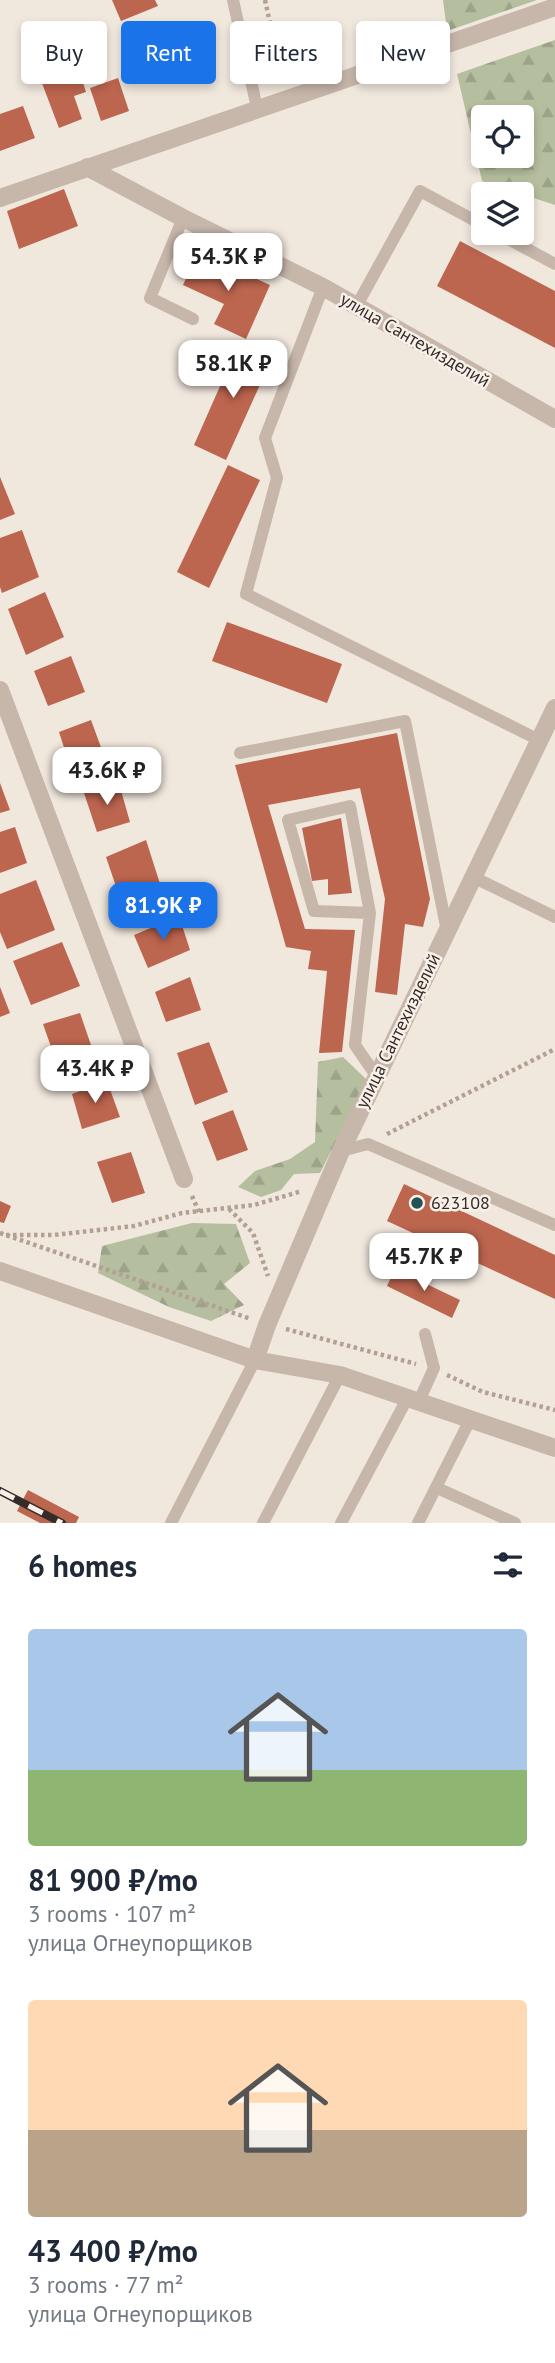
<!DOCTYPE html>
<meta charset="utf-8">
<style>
body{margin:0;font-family:"PT Sans",sans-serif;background:#f2f2f3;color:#1f2937;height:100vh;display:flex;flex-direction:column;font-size:26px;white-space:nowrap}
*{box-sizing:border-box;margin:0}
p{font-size:23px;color:#747a83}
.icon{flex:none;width:38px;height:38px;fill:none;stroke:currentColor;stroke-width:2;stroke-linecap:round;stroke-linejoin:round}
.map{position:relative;height:1523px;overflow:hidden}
.details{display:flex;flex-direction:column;background:#fff;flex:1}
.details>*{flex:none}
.hud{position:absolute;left:21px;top:21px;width:514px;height:63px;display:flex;gap:14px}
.tools{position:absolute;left:471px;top:105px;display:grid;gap:14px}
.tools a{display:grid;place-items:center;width:63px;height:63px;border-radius:7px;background:#fff;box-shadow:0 4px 10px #0003;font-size:35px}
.price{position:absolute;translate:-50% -60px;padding:0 16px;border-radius:14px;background:#fff;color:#222;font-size:23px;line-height:46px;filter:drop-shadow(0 2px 4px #0008)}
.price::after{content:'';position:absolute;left:50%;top:42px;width:21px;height:16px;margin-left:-10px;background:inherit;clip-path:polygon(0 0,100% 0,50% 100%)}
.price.on{background:#1a73e8;color:#fff}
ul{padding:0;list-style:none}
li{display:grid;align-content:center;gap:14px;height:371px;padding:0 28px}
li span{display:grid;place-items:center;height:217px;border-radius:7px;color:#555}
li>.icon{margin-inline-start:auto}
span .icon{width:126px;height:126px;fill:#fffc;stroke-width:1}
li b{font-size:30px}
h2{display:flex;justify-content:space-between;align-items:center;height:84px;padding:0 28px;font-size:30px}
.pill{padding:0 24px;border-radius:7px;background:#fff;box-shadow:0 4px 10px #0003;font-size:24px;line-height:63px}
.pill.on{background:#1a73e8;color:#fff}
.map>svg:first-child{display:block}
.forest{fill:url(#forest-firs);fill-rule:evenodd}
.building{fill:#bc654f}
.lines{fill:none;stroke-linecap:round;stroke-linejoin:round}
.path{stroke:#b3a094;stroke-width:4.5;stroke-dasharray:3.5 3.5;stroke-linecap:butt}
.service{stroke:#c7b6aa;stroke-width:12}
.minor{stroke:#c7b6aa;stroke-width:18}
.rail-casing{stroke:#352c29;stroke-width:8}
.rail{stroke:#f8f1e9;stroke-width:5;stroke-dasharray:16;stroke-linecap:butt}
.poi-dot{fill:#225254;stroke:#f8f1e9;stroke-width:2.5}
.labels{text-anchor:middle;stroke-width:5;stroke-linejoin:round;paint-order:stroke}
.street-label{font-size:18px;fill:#352c29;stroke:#f8f1e9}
.poi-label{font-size:18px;fill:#352c29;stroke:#f8f1e9;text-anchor:start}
</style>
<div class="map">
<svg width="555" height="1523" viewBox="0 0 555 1523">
<defs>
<pattern id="forest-firs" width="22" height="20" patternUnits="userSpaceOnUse" patternTransform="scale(1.75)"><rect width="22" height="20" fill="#b5be9e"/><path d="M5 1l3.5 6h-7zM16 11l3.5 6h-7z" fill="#9ca388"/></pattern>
</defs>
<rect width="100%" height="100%" fill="#f0e7dd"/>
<path class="forest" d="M443,0H537L447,31Z
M555,40V205L482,181L457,74ZM522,117V156H483V117Z
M343,1057L367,1080L320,1173L294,1174L281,1190L261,1197L238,1187L255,1171L290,1159L315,1142L318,1062Z
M192,1223L236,1224L250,1263L224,1284L244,1305L211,1321L169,1307L98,1273L102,1246Z"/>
<path class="building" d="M112,0H155L158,6L121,21Z
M54,73L57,81L80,73L86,92L74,96L82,119L59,128L40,78Z
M118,78L129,111L101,121L90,88Z
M23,106L35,138L0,151V114Z
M64,189L78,226L19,249L7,211Z
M460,241L555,291V348L437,286Z
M198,252L270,285L246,339L214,324L224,304L183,285Z
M240,341L273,356L226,460L194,445Z
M228,465L260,480L209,588L177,572Z
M0,477L15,514L0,520Z
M22,530L39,577L2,593L0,587V538Z
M45,592L64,637L26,655L8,609Z
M227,622L342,664L327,703L212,661Z
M71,656L85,692L48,706L34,671Z
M91,720L102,750L69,763L59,732Z
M397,733L430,899L423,927L405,924L397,995L375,992L385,899L360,788L268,805L305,929L355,930L342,1052L319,1053L327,971L308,969L311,951L286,947L235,765Z
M118,780L130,822L97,832L84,793Z
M0,783L10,810L0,813Z
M341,818L352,893L328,895V879L312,881L302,828Z
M15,827L27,863L0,873V832Z
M146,840L162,890L123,907L106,857Z
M36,880L55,930L7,949L0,932V894Z
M179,916L190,950L148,968L134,935Z
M62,942L80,986L31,1005L13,961Z
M190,977L201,1010L166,1022L155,992Z
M0,987L10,1013L0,1017Z
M80,1013L92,1048L56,1061L43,1024Z
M209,1042L228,1092L195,1105L177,1053Z
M107,1081L120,1117L82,1129L72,1094Z
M233,1110L248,1150L217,1161L202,1122Z
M131,1152L145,1193L112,1203L97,1162Z
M404,1184L555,1255V1299L387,1221Z
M0,1201L11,1206L4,1223L0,1222Z
M395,1269L460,1300L452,1318L387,1286Z
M28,1490L79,1517L76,1523H40L17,1511Z"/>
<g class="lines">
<path class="path" d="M265,0L283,81
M387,1134L555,1049
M192,1196L199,1212
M229,1209L253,1233L268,1276
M0,1233L251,1319
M6,1235H54L134,1226L182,1213L254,1205L302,1191
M286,1329L416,1364
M447,1375L483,1392L555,1410"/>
<path class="service" d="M233,0L257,108
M183,218L150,298L193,319
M497,233L555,264
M323,287L265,438L277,478L246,594L539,740
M356,307L420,191L483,225
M240,753L405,721L447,931
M473,877L555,917
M370,913L314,911L288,820L350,806L370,913L355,1045L377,1077
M341,1151L368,1144L555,1225
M419,1401L434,1368L425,1334
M437,1488L515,1523
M171,1523L255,1360
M263,1523L340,1375
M341,1523L408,1397
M418,1523L471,1418"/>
<path class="minor" d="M87,167L183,218L323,287L555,419
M0,198L555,7
M0,690L184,1179
M0,1271L255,1360L340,1375L555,1448
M255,1360L267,1325L341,1151L555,708"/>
<defs>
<path id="rail" d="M0,1491L62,1523"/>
</defs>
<use href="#rail" class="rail-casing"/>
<use href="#rail" class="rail"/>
</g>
<circle class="poi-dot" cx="417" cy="1203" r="7"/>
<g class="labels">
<g class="street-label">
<text transform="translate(415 340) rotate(30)" y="6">улица Сантехизделий</text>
<text transform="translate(398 1031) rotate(-64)" y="6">улица Сантехизделий</text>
</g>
<g class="poi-label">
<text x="431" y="1209">623108</text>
</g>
</g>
</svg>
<div class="tools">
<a><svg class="icon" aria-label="locate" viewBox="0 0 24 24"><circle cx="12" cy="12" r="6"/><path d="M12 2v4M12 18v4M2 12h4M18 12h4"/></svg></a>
<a><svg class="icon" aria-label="layers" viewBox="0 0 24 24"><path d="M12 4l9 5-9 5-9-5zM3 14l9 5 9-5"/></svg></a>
</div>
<b class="price" style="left:228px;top:293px">54.3K ₽</b>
<b class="price" style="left:233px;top:400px">58.1K ₽</b>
<b class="price" style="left:107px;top:807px">43.6K ₽</b>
<b class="price on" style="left:163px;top:942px">81.9K ₽</b>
<b class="price" style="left:95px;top:1105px">43.4K ₽</b>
<b class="price" style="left:424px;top:1293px">45.7K ₽</b>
<div class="hud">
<a class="pill">Buy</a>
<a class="pill on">Rent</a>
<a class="pill">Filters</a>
<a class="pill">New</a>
</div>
</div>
<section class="details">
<h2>6 homes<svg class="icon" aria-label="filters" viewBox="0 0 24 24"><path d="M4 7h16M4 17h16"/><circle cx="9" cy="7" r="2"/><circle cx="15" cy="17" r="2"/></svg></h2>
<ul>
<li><span style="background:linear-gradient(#a9c7e8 65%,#8fb573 0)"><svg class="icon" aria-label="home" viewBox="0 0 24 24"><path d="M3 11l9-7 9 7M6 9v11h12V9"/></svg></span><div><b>81 900 ₽/mo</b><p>3 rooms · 107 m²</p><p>улица Огнеупорщиков</p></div></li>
<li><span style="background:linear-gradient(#ffd9b3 60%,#b9a48a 0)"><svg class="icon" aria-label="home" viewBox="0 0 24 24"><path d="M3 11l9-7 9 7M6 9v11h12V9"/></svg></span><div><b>43 400 ₽/mo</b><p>3 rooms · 77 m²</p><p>улица Огнеупорщиков</p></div></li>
</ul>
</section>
